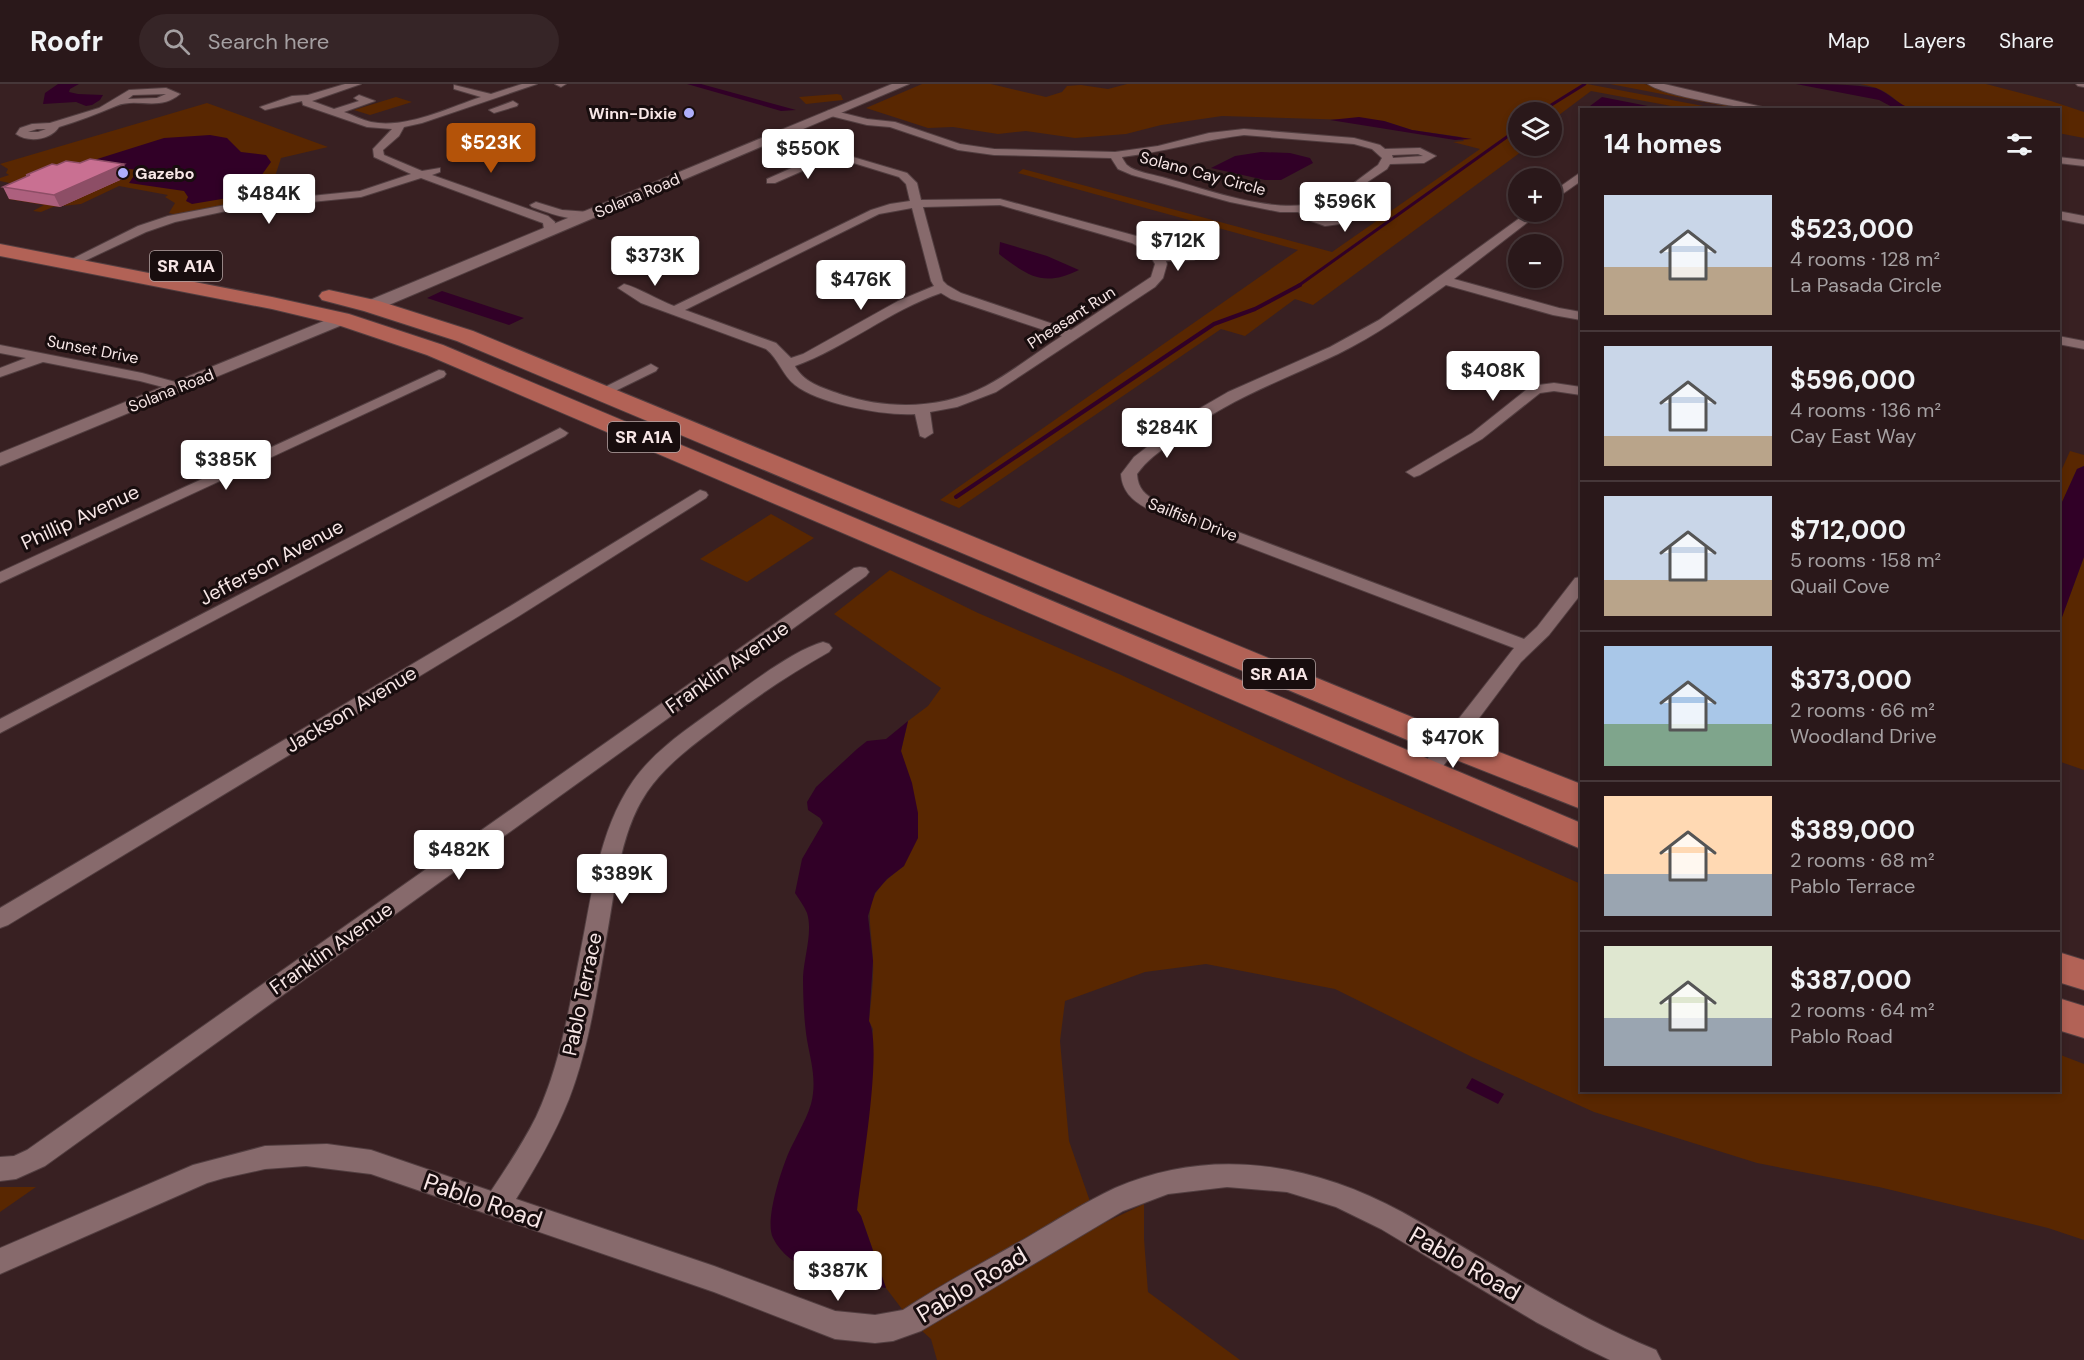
<!DOCTYPE html>
<meta charset="utf-8">
<style>
body{margin:0;font-family:"DM Sans",sans-serif;background:#362527;color:#f1f3f6;height:100vh;display:flex;flex-direction:column;font-size:22px;white-space:nowrap}
*{box-sizing:border-box;margin:0}
p{font-size:20px;color:#a5a0a2}
.icon{flex:none;width:33px;height:33px;fill:none;stroke:currentColor;stroke-width:2;stroke-linecap:round;stroke-linejoin:round}
.map{position:relative;flex:1;overflow:hidden}
.panel{position:absolute;left:1580px;top:24px;width:480px;height:984px;display:flex;flex-direction:column;background:#2a181a;border-radius:0px;box-shadow:0 3px 9px #0003,0 0 0 2px #463739}
.panel>*{flex:none}
.tools{position:absolute;left:1508px;top:18px;display:grid;gap:12px}
.tools a{display:grid;place-items:center;width:54px;height:54px;border-radius:50%;background:#2a181a;box-shadow:0 3px 9px #0003,0 0 0 2px #463739;font-size:30px}
.price{position:absolute;translate:-50% -51px;padding:0 14px;border-radius:6px;background:#fff;color:#222;font-size:20px;line-height:39px;filter:drop-shadow(0 2px 3px #0008)}
.price::after{content:'';position:absolute;left:50%;top:36px;width:18px;height:14px;margin-left:-9px;background:inherit;clip-path:polygon(0 0,100% 0,50% 100%)}
.price.current{background:#b45309;color:#fff}
ul{padding:0;list-style:none}
li{display:flex;align-items:center;gap:18px;height:150px;padding:0 24px}
li+li{border-top:2px solid #463739}
li span{display:grid;place-items:center;flex:none;width:168px;height:120px;border-radius:0px;color:#555}
li>.icon{margin-inline-start:auto}
span .icon{width:72px;height:72px;fill:#fffc;stroke-width:1}
li b{font-size:26px}
h2{display:flex;justify-content:space-between;align-items:center;height:72px;padding:0 24px;font-size:26px}
header{display:flex;align-items:center;gap:36px;box-sizing:border-box;height:84px;padding:0 30px;background:#2a181a;border-bottom:2px solid #463739}
header strong{font-size:28px}
nav{display:flex;gap:33px;margin-inline-start:auto;font-size:21px}
.search{width:420px;height:54px;background:#362527;display:flex;align-items:center;gap:15px;box-sizing:border-box;padding:0 21px;border-radius:33px;color:#a5a0a2;font-size:22px}
.map>svg:first-child{display:block}
.green{fill:#592701}
.water{fill:#310027}
.lines{fill:none;stroke-linecap:round;stroke-linejoin:round}
.stream-far1{stroke:#310027;stroke-width:3}
.stream{stroke:#310027;stroke-width:4}
.minor-casing{stroke:#523e40;stroke-width:2}
.tertiary-casing{stroke:#523e40;stroke-width:2}
.primary-casing{stroke:#523e40;stroke-width:2}
.minor{fill:#876a6c;fill-rule:evenodd}
.tertiary{fill:#876a6c;fill-rule:evenodd}
.primary{fill:#b26256;fill-rule:evenodd}
.wall{fill:#ad607e}
.shaded-wall{fill:#8d4e66}
.building{fill:#c97092;stroke:#8d4e66;stroke-width:1.5}
.poi-dot{fill:#aeaefb;stroke:#180d0e;stroke-width:2}
.labels{text-anchor:middle;stroke-width:6;stroke-linejoin:round;paint-order:stroke}
.far-poi-label{font-size:16px;font-weight:bold;fill:#f7e6e6;stroke:#180d0e;text-anchor:end}
.far-street-label{font-size:16px;fill:#f7e6e6;stroke:#180d0e}
.shield{fill:#180d0e;stroke:#b4a5a5;stroke-width:1.5}
.shield-label{font-size:18px;font-weight:bold;fill:#f7e6e6}
.street-label{font-size:20px;fill:#f7e6e6;stroke:#180d0e}
.near-street-label{font-size:24px;fill:#f7e6e6;stroke:#180d0e}
</style>
<header>
<strong>Roofr</strong>
<div class="search"><svg class="icon" aria-label="search" viewBox="0 0 24 24"><circle cx="10" cy="10" r="6"/><path d="M15 15l6 6"/></svg>Search here</div>
<nav><a>Map</a><a>Layers</a><a>Share</a></nav>
</header>
<div class="map">
<svg width="2084" height="1276" viewBox="0 0 2084 1276">
<rect width="100%" height="100%" fill="#382022"/>
<path class="green" d="M922,0H991L1046,13L1062,8L1067,2L1081,1L1108,5L1127,0H1587L1719,25H1681L1682,24L1591,7L1551,37V28H1518V62H1529L1313,221L1295,215L1245,252L1221,245L959,424L940,416L1298,166L1018,89L1023,85L1332,168L1480,65L1453,58L1464,57L1461,53L1412,46L1384,37L1222,32L1161,41L1126,50L1075,54L1026,47L998,50L953,43L928,44L866,24Z
M1610,0H1644L1761,25H1740Z
M1860,0H1986L2051,17L2084,28V54L2058,49V26L1913,25C1899,22 1899,17 1888,10C1880,4 1870,2 1860,0Z
M837,10L841,11L843,16L806,20L799,13Z
M396,13L412,18L370,31L354,26Z
M207,19L328,63L281,74L268,114L177,131L169,129L175,119L165,113L168,111L119,102L81,120L53,123L41,128L33,127L44,121L8,115L34,104L0,97V94L9,91L6,89L8,85L0,80Z
M2070,367L2084,371V382L2077,385L2058,427V394Z
M771,430L814,454L747,498L700,475Z
M2084,473V686L2058,677V544Z
M890,486L978,529L1119,590L1349,697L1581,800V1006H2058V970L2084,980V1156L2048,1144L1879,1103L1757,1079L1594,1028L1472,973L1335,905L1206,880L1145,888L1065,917L1060,957L1069,1057L1094,1129L1106,1138L1144,1120V1155L1148,1208L1240,1276H937L931,1255L911,1237L886,1204L861,1132L857,1126L873,945L869,937C871,917 874,896 873,876C871,828 858,815 904,782L914,713L901,667L908,637L928,622L941,604L834,530Z
M0,1103H36L0,1128Z"/>
<path class="water" d="M58,0H79L70,5L69,8L78,10L103,11L100,16L92,21L86,22L76,18L43,20L45,9Z
M687,0H701L796,26L781,27Z
M1796,0C1822,0 1852,0 1876,4C1891,10 1898,21 1913,25H1896L1879,16Z
M1602,13L1658,24L1586,25Z
M1359,33L1384,37L1412,46L1472,55L1455,56L1330,36Z
M210,51L227,54L241,68L266,71L271,78L256,99L261,104L257,109L192,120L186,117L188,113L184,107L129,99L138,86L119,84L94,76L164,54Z
M1261,68L1290,69L1310,74L1313,79L1281,96H1265L1211,84L1235,72Z
M1000,158L1047,172L1079,186C1044,203 1029,193 999,170Z
M442,207L524,234L509,241L427,214Z
M2084,382V473L2058,544V427L2077,385Z
M908,637L901,667L912,699L918,729V754L904,782L887,795L875,809L868,832L873,877L869,937C883,964 861,1089 857,1126L861,1132L886,1204C849,1198 792,1192 773,1154C765,1138 779,1094 785,1078C792,1058 805,1040 811,1020C817,997 811,978 807,956C804,937 803,913 803,893C804,873 813,848 807,829C804,822 799,815 795,809L802,775L823,739L820,734L808,726L807,718L816,703L857,665L867,657L886,655Z
M1472,994L1504,1010L1498,1020L1466,1004Z"/>
<g class="lines">
<path class="stream-far1" d="M1540,28L1585,0
M1298,202L1518,45"/>
<path class="stream" d="M956,413L1214,240L1255,225L1300,201"/>
<defs>
<path id="minor" d="M345,0H361L312,17L334,25L359,17L354,14L359,11L375,17L344,28C353,31 362,36 371,38C406,45 448,24 481,13L454,5V1L491,10L522,0H537L422,39L404,43L399,52L383,66L384,71L422,87L440,84V88L432,91L548,132L555,138L553,151H545L543,139L540,138L421,94L361,113L231,126L175,138L146,148L76,181H68L66,178L138,142L168,132L231,120L360,107L411,90L374,73L373,65L392,45L367,43L303,21L302,17L265,26L260,23L292,12L308,11Z
M555,0H566L561,3Z
M1648,0H1664L1775,26C1751,26 1666,13 1648,0Z
M2076,0H2084V3L2078,2Z
M166,4L180,10C159,28 137,13 116,22C97,30 79,37 59,43C51,56 28,59 16,50L20,44L32,40L50,39L99,24L129,6ZM166,10L157,14L128,15L133,11ZM37,45H46L38,48H28Z
M513,17L518,20L517,22L494,29L489,26Z
M831,26L867,35L895,38L960,60L994,65L1115,68L1158,62L1209,49L1244,45L1354,54L1380,61L1385,65L1420,64L1436,72L1424,79L1390,80L1387,85L1331,122L1347,134L1340,140L1325,142L1311,137L1298,128H1280L1230,118L1132,91L1118,85L1111,74L994,71L958,66L890,43L867,41L827,31V27ZM1244,51L1354,60L1372,65L1382,74L1378,81C1359,94 1339,114 1316,119C1270,130 1206,105 1162,93C1151,90 1135,88 1127,81C1126,80 1122,74 1122,73C1163,68 1203,56 1244,51ZM1418,70L1423,72L1393,74L1392,71ZM1321,126L1333,134H1324L1311,127Z
M775,50L907,89L917,99L921,116L1000,115L1140,153L1157,163L1162,170L1194,168L1200,172L1194,176L1166,177L1167,180L1163,194L1155,203L996,308L957,323L930,328L933,349L925,354L920,352L915,330C884,332 819,320 795,301C782,291 779,275 766,265L641,219L618,204L624,200C639,204 658,216 674,222L871,126L890,120L910,117L906,100L899,93L834,73L775,99H767V95L823,70L771,55L770,53ZM1000,121L1132,159L1148,168L1155,180L1151,193L1071,246L961,209L947,201L943,197L923,123ZM912,124L931,197L934,202L898,217L803,270L791,274L776,259L685,226L879,130ZM941,209L951,215L1062,252C1037,268 1012,288 986,302C942,325 889,326 843,311C826,305 806,300 796,284L795,282C847,263 889,227 941,209Z
M2058,73L2084,76V82L2058,79Z
M1581,88V97L1551,118V109Z
M536,118L562,126L589,128L595,132C583,142 546,128 532,123L530,121Z
M2058,127L2084,132V140L2058,135Z
M1528,128H1541L1454,195L1559,224L1581,228V236L1553,231L1446,201C1411,226 1377,251 1338,270C1279,298 1227,315 1174,357C1160,367 1147,376 1137,390C1138,405 1145,411 1158,418L1524,555L1537,543L1575,494L1581,493V510L1549,551L1521,578L1435,693L1428,695L1421,693L1418,688L1421,683L1514,564L1146,424C1132,416 1122,407 1121,390L1134,373L1190,330L1228,308L1330,263L1379,236Z
M2058,252L2084,257V265L2058,260Z
M0,261L142,289L183,300L185,303L178,307L140,297L43,278L0,293V284L26,274L0,269Z
M651,280L658,284L656,287L607,311H597L595,308Z
M439,286L444,287L446,290L444,293L0,499V488Z
M1554,299L1581,303V311L1554,307L1540,309L1482,355L1420,391L1414,393L1406,388L1472,349L1531,302Z
M560,344L568,349L565,352L0,649V635Z
M700,406L706,408L708,411L706,414L519,532L8,841L0,844V824L507,524Z
M860,483L866,484L869,488L866,492L45,1082L16,1095L0,1097V1073L14,1072L27,1066L854,484Z
M823,558L829,560L832,564L829,568C788,591 750,617 713,646C689,664 664,683 647,708C618,751 615,811 605,861C596,912 588,966 569,1015C555,1050 536,1083 516,1115L714,1182L835,1227L875,1231L903,1226C944,1199 986,1177 1028,1153C1057,1136 1085,1118 1115,1104C1211,1062 1312,1079 1402,1128C1487,1175 1566,1229 1656,1266L1661,1276H1610L1585,1264L1536,1238L1381,1145L1336,1123L1287,1108L1227,1103L1168,1110L1123,1127L921,1247L893,1257L875,1259L835,1255L714,1208L371,1090L306,1082L265,1085L224,1094L207,1099L0,1190V1164L193,1081L265,1062L327,1060L371,1066L491,1107C507,1083 523,1059 536,1033C560,982 569,925 580,870C592,812 598,747 633,697C656,664 693,641 726,617C751,599 794,566 823,558Z"/>
<path id="tertiary" d="M892,0H909L377,226H365L362,222L365,218Z
M341,230L347,231L350,235L347,239L0,382V369Z"/>
<path id="primary" d="M0,160L272,213L349,230L443,261L1581,739V765L427,271L335,240L272,225L0,172Z
M329,206L379,217L473,247L1458,652L1581,700V725L1436,668L457,257L364,227L322,216L319,212L322,208Z
M2058,868L2084,876V906L2058,898Z
M2058,914L2084,922V954L2058,946Z"/>
</defs>
<use href="#minor" class="minor-casing"/>
<use href="#tertiary" class="tertiary-casing"/>
<use href="#primary" class="primary-casing"/>
<use href="#minor" class="minor"/>
<use href="#tertiary" class="tertiary"/>
<use href="#primary" class="primary"/>
</g>
<path class="wall" d="M80,79L129,92L60,123L9,115L3,103L27,93L26,91L57,81Z"/>
<path class="shaded-wall" d="M124,80L129,92L60,123L54,111Z"/>
<path class="building" d="M90,75L124,80L54,111L3,103L30,91H26L52,80L57,81L66,77L80,79Z"/>
<g class="poi-dot">
<circle cx="689" cy="29" r="6"/>
<circle cx="123" cy="89" r="6"/>
</g>
<g class="labels">
<g class="far-poi-label">
<text x="677" y="35">Winn-Dixie</text>
<text x="135" y="95" text-anchor="start">Gazebo</text>
</g>
<g class="far-street-label">
<text transform="translate(1203 89) rotate(15)" y="6">Solano Cay Circle</text>
<text transform="translate(637 111) rotate(-23)" y="6">Solana Road</text>
<text transform="translate(1071 233) rotate(-33)" y="6">Pheasant Run</text>
<text transform="translate(93 265) rotate(11)" y="6">Sunset Drive</text>
<text transform="translate(171 306) rotate(-22)" y="6">Solana Road</text>
<text transform="translate(1193 435) rotate(21)" y="6">Sailfish Drive</text>
</g>
<g class="shield">
<rect x="150" y="167" width="72" height="30" rx="4.5"/>
<rect x="608" y="338" width="72" height="30" rx="4.5"/>
<rect x="1243" y="575" width="72" height="30" rx="4.5"/>
</g>
<g class="shield-label">
<text x="186" y="188">SR A1A</text>
<text x="644" y="359">SR A1A</text>
<text x="1279" y="596">SR A1A</text>
</g>
<g class="street-label">
<text transform="translate(80 433) rotate(-25)" y="7">Phillip Avenue</text>
<text transform="translate(271 478) rotate(-28)" y="7">Jefferson Avenue</text>
<text transform="translate(727 583) rotate(-35)" y="7">Franklin Avenue</text>
<text transform="translate(351 625) rotate(-31)" y="7">Jackson Avenue</text>
<text transform="translate(331 864) rotate(-35)" y="7">Franklin Avenue</text>
<text transform="translate(582 910) rotate(-78)" y="7">Pablo Terrace</text>
</g>
<g class="near-street-label">
<text transform="translate(483 1117) rotate(19)" y="8">Pablo Road</text>
<text transform="translate(1465 1180) rotate(30)" y="8">Pablo Road</text>
<text transform="translate(972 1201) rotate(-31)" y="8">Pablo Road</text>
</g>
</g>
</svg>
<div class="tools">
<a><svg class="icon" aria-label="layers" viewBox="0 0 24 24"><path d="M12 4l9 5-9 5-9-5zM3 14l9 5 9-5"/></svg></a>
<a>+</a>
<a>−</a>
</div>
<b class="price current" style="left:491px;top:90px">$523K</b>
<b class="price" style="left:808px;top:96px">$550K</b>
<b class="price" style="left:269px;top:141px">$484K</b>
<b class="price" style="left:1345px;top:149px">$596K</b>
<b class="price" style="left:1178px;top:188px">$712K</b>
<b class="price" style="left:655px;top:203px">$373K</b>
<b class="price" style="left:861px;top:227px">$476K</b>
<b class="price" style="left:1493px;top:318px">$408K</b>
<b class="price" style="left:1167px;top:375px">$284K</b>
<b class="price" style="left:226px;top:407px">$385K</b>
<b class="price" style="left:1453px;top:685px">$470K</b>
<b class="price" style="left:459px;top:797px">$482K</b>
<b class="price" style="left:622px;top:821px">$389K</b>
<b class="price" style="left:838px;top:1218px">$387K</b>
<section class="panel">
<h2>14 homes<svg class="icon" aria-label="filters" viewBox="0 0 24 24"><path d="M4 7h16M4 17h16"/><circle cx="9" cy="7" r="2"/><circle cx="15" cy="17" r="2"/></svg></h2>
<ul>
<li><span style="background:linear-gradient(#c9d6e8 60%,#b9a48a 0)"><svg class="icon" aria-label="home" viewBox="0 0 24 24"><path d="M3 11l9-7 9 7M6 9v11h12V9"/></svg></span><div><b>$523,000</b><p>4 rooms · 128 m²</p><p>La Pasada Circle</p></div></li>
<li><span style="background:linear-gradient(#c9d6e8 75%,#b9a48a 0)"><svg class="icon" aria-label="home" viewBox="0 0 24 24"><path d="M3 11l9-7 9 7M6 9v11h12V9"/></svg></span><div><b>$596,000</b><p>4 rooms · 136 m²</p><p>Cay East Way</p></div></li>
<li><span style="background:linear-gradient(#c9d6e8 70%,#b9a48a 0)"><svg class="icon" aria-label="home" viewBox="0 0 24 24"><path d="M3 11l9-7 9 7M6 9v11h12V9"/></svg></span><div><b>$712,000</b><p>5 rooms · 158 m²</p><p>Quail Cove</p></div></li>
<li><span style="background:linear-gradient(#a9c7e8 65%,#7fa58c 0)"><svg class="icon" aria-label="home" viewBox="0 0 24 24"><path d="M3 11l9-7 9 7M6 9v11h12V9"/></svg></span><div><b>$373,000</b><p>2 rooms · 66 m²</p><p>Woodland Drive</p></div></li>
<li><span style="background:linear-gradient(#ffd9b3 65%,#9aa5b1 0)"><svg class="icon" aria-label="home" viewBox="0 0 24 24"><path d="M3 11l9-7 9 7M6 9v11h12V9"/></svg></span><div><b>$389,000</b><p>2 rooms · 68 m²</p><p>Pablo Terrace</p></div></li>
<li><span style="background:linear-gradient(#dfe7d0 60%,#9aa5b1 0)"><svg class="icon" aria-label="home" viewBox="0 0 24 24"><path d="M3 11l9-7 9 7M6 9v11h12V9"/></svg></span><div><b>$387,000</b><p>2 rooms · 64 m²</p><p>Pablo Road</p></div></li>
</ul>
</section>
</div>
